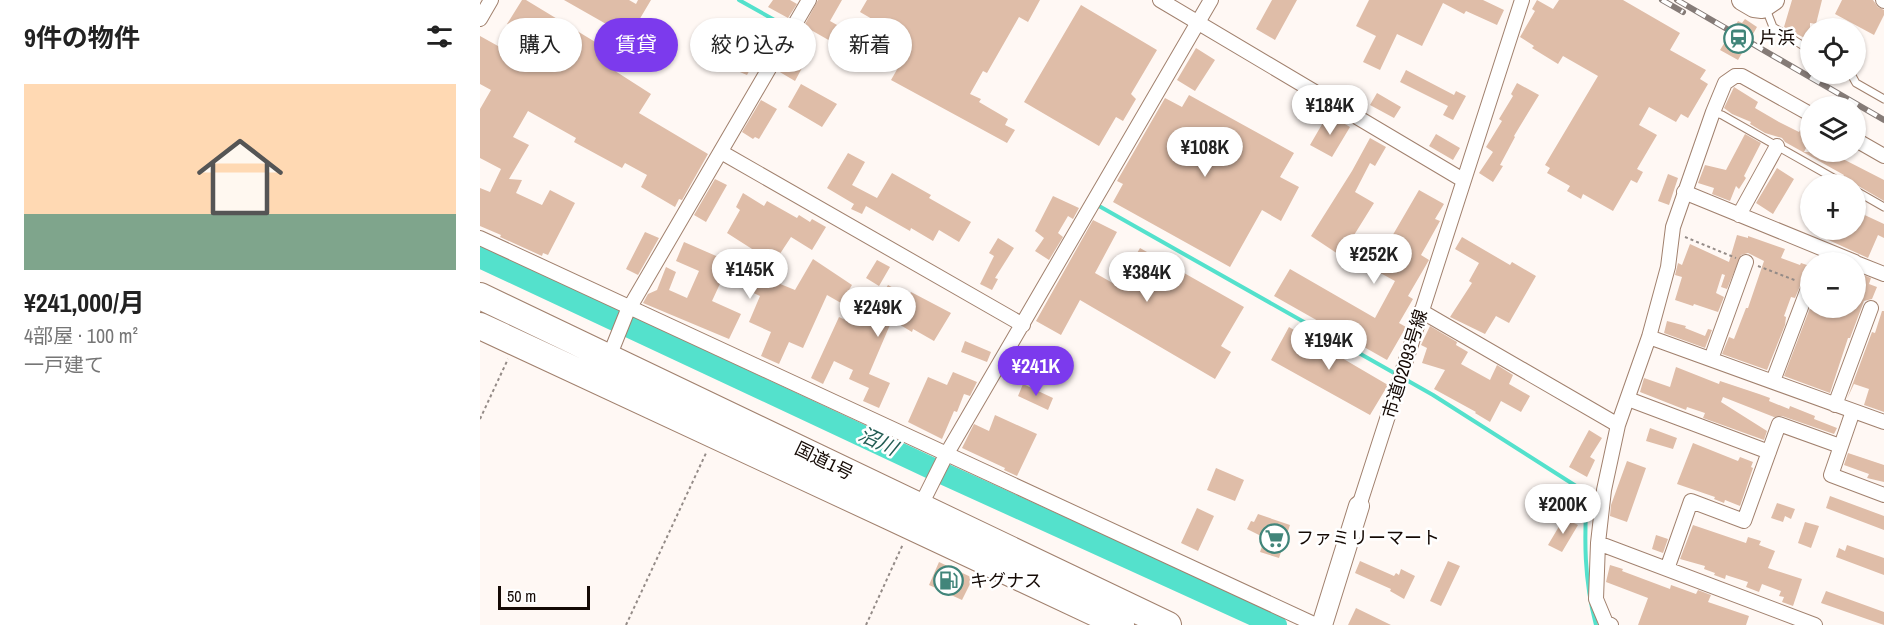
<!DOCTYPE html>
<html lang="ja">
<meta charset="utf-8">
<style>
body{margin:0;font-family:"Archivo Narrow","Noto Sans JP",sans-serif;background:#f2f2f2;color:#222;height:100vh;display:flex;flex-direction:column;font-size:22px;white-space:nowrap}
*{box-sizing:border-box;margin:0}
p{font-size:20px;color:#767676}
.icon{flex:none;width:33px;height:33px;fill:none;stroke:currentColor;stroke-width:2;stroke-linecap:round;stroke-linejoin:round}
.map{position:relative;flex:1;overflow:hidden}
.drawer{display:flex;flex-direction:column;background:#fff;width:480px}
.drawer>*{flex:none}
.top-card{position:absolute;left:18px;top:18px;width:570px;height:54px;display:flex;gap:12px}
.controls{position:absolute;left:1320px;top:18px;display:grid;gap:12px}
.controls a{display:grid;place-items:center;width:66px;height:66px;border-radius:50%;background:#fff;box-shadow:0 2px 4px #0004;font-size:30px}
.scale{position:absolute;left:18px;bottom:15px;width:92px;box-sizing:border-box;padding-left:6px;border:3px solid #140904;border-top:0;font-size:16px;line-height:21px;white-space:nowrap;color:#140904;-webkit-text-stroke:4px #fff;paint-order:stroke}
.price{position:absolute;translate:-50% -51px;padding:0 14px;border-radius:21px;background:#fff;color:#222;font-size:20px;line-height:39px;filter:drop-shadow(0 2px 3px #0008)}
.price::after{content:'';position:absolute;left:50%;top:36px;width:18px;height:14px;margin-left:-9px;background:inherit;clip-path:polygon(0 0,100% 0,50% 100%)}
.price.selected{background:#7c3aed;color:#fff}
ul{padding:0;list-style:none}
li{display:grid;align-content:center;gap:12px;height:318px;padding:0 24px}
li+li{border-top:2px solid #e0e0e0}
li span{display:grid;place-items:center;height:186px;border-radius:0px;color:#555}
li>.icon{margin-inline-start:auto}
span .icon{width:108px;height:108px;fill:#fffc;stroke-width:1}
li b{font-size:26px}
h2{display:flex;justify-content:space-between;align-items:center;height:72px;padding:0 24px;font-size:26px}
.tag{padding:0 21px;border-radius:27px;background:#fff;box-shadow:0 2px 4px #0004;font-size:21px;line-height:54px}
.tag.selected{background:#7c3aed;color:#fff}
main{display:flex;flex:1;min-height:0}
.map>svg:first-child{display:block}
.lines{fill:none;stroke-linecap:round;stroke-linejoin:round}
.stream{stroke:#54e1cc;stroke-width:4}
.river{stroke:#54e1cc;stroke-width:22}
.building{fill:#dfbda8}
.lane-casing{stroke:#a1816e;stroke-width:9}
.street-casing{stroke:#a1816e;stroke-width:16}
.secondary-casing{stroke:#a1816e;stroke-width:22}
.highway-casing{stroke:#a1816e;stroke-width:28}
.path{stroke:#948b87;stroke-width:2;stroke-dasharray:3 3;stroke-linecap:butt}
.lane{stroke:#fff;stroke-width:7}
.street{stroke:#fff;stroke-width:14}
.secondary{stroke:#fff;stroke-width:20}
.highway{stroke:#fff;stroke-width:26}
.rail-casing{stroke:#857b77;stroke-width:6}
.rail{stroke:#fff;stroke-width:4;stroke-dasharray:11;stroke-linecap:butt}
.labels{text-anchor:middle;stroke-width:5;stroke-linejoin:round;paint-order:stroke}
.poi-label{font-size:18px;fill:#140904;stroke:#fff;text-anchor:start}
.street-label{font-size:18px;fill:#140904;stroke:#fff}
.water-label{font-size:20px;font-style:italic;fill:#235d54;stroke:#fff}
</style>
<main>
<section class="drawer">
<h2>9件の物件<svg class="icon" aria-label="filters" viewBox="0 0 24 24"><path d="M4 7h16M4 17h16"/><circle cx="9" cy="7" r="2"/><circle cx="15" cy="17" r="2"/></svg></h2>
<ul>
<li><span style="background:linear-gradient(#ffd9b3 70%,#7fa58c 0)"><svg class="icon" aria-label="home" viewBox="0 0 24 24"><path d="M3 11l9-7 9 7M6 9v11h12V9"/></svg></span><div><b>¥241,000/月</b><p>4部屋 · 100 m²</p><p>一戸建て</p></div></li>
</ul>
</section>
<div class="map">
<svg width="1404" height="625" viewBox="0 0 1404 625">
<rect width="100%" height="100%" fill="#fff8f4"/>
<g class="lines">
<path class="stream" d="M259,0L307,27
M619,206L953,395L1107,493C1104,539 1104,580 1116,625"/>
<path class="river" d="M0,257L453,469L796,625"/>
</g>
<path class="building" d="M42,0H46L140,57L132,69L171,94L159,113L228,154L202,200L199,199L195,207L161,187L167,175L145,163L142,168L94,142L96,138L48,111L33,137L49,145L29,179L42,180L36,193L62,205L70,190L95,203L68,255L63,253L62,256L20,237L21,235L0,226V188L10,192L21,169L0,158V109L11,90L0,84V36L18,46L30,26L27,24Z
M84,0H149L156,4L158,0H171L149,37Z
M293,0H310L317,4L308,18L288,7Z
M338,0H362L350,21L396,47L387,62L324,26Z
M387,0H560L548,22L539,17L507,73L503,71L490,94L501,99L499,102L528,119L525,125L535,130L527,143L411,80L427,52L424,50L430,41L380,12Z
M792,0H817L795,40L776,29Z
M889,0H1003L1024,10L1017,25L986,11L984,14L963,3L942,46L917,34L900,70L883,62L896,36L876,26Z
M1057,0L1073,9L1079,0H1143L1200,33L1190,50L1226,70L1220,79L1228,84L1208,118L1201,114L1196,122L1169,107L1159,125L1177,135L1157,169L1163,172L1157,183L1151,180L1133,211L1103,194L1101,199L1087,191L1090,186L1067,173L1070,168L1065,165L1118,76L1083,56L1078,64L1052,48L1054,46L1040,37L1055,11L1052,9Z
M1312,0H1342L1336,24L1330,23V41L1304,27Z
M1362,0H1393L1398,7L1404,10V15L1394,35L1355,14Z
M601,5L677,50L651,94L656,99L643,121L636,117L619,146L544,102Z
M1265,19L1277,27L1258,60L1240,50L1258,21L1262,23Z
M275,24L290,32L267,75L255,70Z
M716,48L735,60L715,91L697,80Z
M305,58L322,68L315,81L298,71Z
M926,70L974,95L976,91L986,96L973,120L963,115L968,106L920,82Z
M1037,83L1059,95L1034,136L1035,137L1020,165L1023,166L1013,182L999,173L1013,152L1006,147L1022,121L1019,119L1033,96L1031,94Z
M321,84L357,104L342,127L308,107Z
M1254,87L1278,102L1275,108L1299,122L1319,132L1324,124L1330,128V140L1324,152H1361L1359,154L1364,157L1363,159L1404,180V201L1363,177L1364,175L1305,142L1302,138L1285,133L1270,124L1271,122L1252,114L1244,108Z
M897,93L921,107L914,118L890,105Z
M709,95L814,153L800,177L819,187L801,221L782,210L750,267L633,202L643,184L637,181L685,98L702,107Z
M281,100L297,109L279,139L275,137L273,139L262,132Z
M848,114L870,127L852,157L830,145Z
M956,134L980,148L973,160L949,146Z
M1265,134L1281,143L1264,176L1266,178L1259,189L1256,186L1250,201L1232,194L1234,188L1218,183L1225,165L1246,170Z
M890,138L906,147L895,166L890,163L875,192L894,203L861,256L831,236L872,171Z
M368,153L385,162L372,185L397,198L412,173L451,195L449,198L491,222L479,242L459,230L453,241L431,228L430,231L386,206L382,214L371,209L374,204L347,188Z
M1297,168L1314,179L1293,214L1276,203Z
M1188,174L1198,178L1189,205L1178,201Z
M235,179L247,185L226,222L214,215Z
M939,190L964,204L955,219L960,221L941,255L949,260L928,296L933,299L919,323L926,327L907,360L794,296L810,269L895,318L915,281L893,269Z
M263,193L284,206L287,201L317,218L319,215L330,222L332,219L346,227L332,250L311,237L294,263L247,233L260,210L256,207Z
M573,196L599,208L593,219L588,216L578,233L583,237L569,260L555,251L564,238L555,231Z
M1376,211L1404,224V238L1398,235L1388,258L1342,237L1346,230H1376Z
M613,220L637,232L615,273L638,286L660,248L764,307L741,346L751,352L735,379L600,300L581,335L556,321Z
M165,232L179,238L158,275L146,269Z
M1257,235L1268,238V236L1305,249L1301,258L1320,265L1321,263L1330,266V277L1323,279L1315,298L1311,297L1304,316L1306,317L1305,325L1287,370L1242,354L1249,337L1254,339L1266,308H1268L1284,261L1268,253L1261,255L1247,289L1241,287L1245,275L1242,274L1236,293L1244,297L1238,312L1214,304L1213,306L1195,300L1202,277L1195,275L1198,263L1202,265L1210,244L1249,262Z
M982,237L1030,265L1032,262L1056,276L1029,323L1016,316L1005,334L970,317L992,283L989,281L999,263L975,249Z
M518,238L534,248L515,278L518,279L512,290L500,284L514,256L509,253Z
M204,242L250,262L287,281L288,279L315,290L333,259L372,285L361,303L347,295L323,348L309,342L299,364L281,356L291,332L269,322L280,296L267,290L269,287L244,275L232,301L261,314L249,339L163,303L168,294L177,290L186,267L196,272L189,290L207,298L219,271L196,261Z
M397,260L410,267L399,286L386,278Z
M1376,272L1391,278L1389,284L1397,287L1392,299L1384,301L1370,338H1368L1350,393L1304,376L1330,308H1376Z
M408,285L428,296L431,292L471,313L454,341L433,329L432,332L412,320L389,374L410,383L399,408L383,401L389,388L369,379L373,370L354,361L343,384L331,378L359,317L378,326L381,320L386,322Z
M1402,311H1404V412L1384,405L1389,389L1374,384L1367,399L1392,332L1395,333Z
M1187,321L1206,326L1205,328L1225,336L1228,329L1232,330L1225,348L1184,333Z
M950,326L977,342L976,345L988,352L981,364L1010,380L1017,365L1033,375L1029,384L1050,396L1041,412L1021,401L1010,422L995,413L996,412L954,389L965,370L942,363L947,348L941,345Z
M809,327L908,385L890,415L791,360Z
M485,341L511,352L507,362L481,352Z
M1196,367L1239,384L1240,381L1279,394L1290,398L1289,401L1309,409L1310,406L1335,416L1334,419L1357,428L1354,434L1302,416L1294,417L1243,397L1241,402L1287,431L1284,440L1223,418L1225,413L1207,407L1206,410L1160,392L1164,378L1190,387Z
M473,372L497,382L490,396L484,394L477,412L474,411L462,439L428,422L448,377L467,385Z
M543,384L573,398L568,410L538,396Z
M515,415L557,434L537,476L524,470L525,468L482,448L494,424L509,431Z
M1170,428L1197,438L1193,449L1166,441Z
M1109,430L1122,438L1110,457L1115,460L1107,477L1089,467Z
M1213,443L1258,461L1260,457L1273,462L1271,467L1273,468L1260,506L1245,500L1244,503L1234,499L1235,497L1197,484Z
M1368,453L1404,465V482L1387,478L1389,474L1364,465Z
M1147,461L1166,468L1147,522L1130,516L1131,505Z
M736,468L764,480L755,501L727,490Z
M1350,496L1404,516V530L1346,508Z
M1297,503L1315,509L1311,519L1305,516L1303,522L1291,518Z
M717,508L734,516L718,551L701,543Z
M778,514L810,525L799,558L780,552L785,538L767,529L771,521L774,522Z
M1084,518L1098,525L1082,552L1068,545Z
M1325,522L1339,526L1331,548L1318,543Z
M1213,525L1266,543L1268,537L1281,541L1279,545L1295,551L1288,568L1322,579L1313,606L1302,602L1304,597L1299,596L1301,591L1282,584L1279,592L1266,587L1268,582L1249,576L1246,575L1245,579L1234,575L1235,573L1224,569L1225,566L1200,559Z
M1176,535L1188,539L1183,553L1172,549Z
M1367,545L1404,558V575L1356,557L1359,548L1365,551Z
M880,561L914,576L916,573L919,575L921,569L935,576L924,599L910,591L911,589L875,573Z
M968,561L980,566L961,606L950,601Z
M459,562L493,578L482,600L449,585Z
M1130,565L1143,569L1142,571L1190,589L1191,585L1216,594L1218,590L1231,595L1228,602L1269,616L1266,625H1158L1168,598L1126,582Z
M1346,591L1404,612V625L1341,603Z
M876,608L911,625H868Z"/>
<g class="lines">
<defs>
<path id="lane" d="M1286,9L1293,27L1330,50
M1371,74L1376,83L1404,99
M1233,112L1242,115L1364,184
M1376,191L1404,207"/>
<path id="street" d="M680,0L983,180
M1403,0L1404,1
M0,19L11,0
M1376,140L1404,156
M241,152L543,325
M1204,192L1375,262
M1259,215L1297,146
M0,238L836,625
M1376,263L1404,274
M941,311L1138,425
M1169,337L1404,422
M129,357L147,312L329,0
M1231,359L1266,262
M1293,381L1329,286
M1148,399L1289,452
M1355,405L1391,308
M1373,411L1351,475L1404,495
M879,506L1042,0
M440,507L466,455L731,0
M1118,543L1335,625
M1187,569L1211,501L1264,521L1299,424L1360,446
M1131,625L1126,623L1116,599L1118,543L1124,490L1138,425L1169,337L1188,267L1193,227L1233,112L1245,83L1255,76H1262L1330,114"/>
<path id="secondary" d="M1262,0L1274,7L1282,8L1294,0
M842,625L879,506"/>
<path id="highway" d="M0,296L688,625
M0,326C213,426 428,524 641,625"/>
</defs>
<use href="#lane" class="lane-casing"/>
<use href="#street" class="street-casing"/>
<use href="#secondary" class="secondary-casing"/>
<use href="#highway" class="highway-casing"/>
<path class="path" d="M1205,237L1256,258
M1278,266L1317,281
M0,419L28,359
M146,625L227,451
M386,625L423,544"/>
<use href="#lane" class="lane"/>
<use href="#street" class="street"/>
<use href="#secondary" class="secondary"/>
<use href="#highway" class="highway"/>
<defs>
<path id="rail" d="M1182,0L1203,12
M1197,0L1404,120"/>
</defs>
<use href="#rail" class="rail-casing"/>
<use href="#rail" class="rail"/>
</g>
<defs>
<symbol id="station-ring" viewBox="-11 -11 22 22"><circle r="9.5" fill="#fff" stroke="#41857a" stroke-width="1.5"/><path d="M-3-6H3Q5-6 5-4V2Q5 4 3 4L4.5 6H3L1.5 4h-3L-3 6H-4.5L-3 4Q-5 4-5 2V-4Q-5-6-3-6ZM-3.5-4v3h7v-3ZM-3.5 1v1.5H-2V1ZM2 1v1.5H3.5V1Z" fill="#41857a"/></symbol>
<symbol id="supermarket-ring" viewBox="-11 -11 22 22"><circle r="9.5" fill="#fff" stroke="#41857a" stroke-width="1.5"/><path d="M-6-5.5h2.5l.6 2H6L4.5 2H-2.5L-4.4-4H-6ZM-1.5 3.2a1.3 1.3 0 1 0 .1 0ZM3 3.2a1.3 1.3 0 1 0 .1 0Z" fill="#41857a"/></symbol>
<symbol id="fuel-ring" viewBox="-11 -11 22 22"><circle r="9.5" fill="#fff" stroke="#41857a" stroke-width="1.5"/><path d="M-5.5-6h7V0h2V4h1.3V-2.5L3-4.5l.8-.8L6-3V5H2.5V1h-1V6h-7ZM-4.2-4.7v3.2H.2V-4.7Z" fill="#41857a"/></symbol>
</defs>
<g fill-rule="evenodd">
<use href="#station-ring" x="1242" y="22" width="33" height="33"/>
<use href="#supermarket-ring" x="778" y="522" width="33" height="33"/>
<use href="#fuel-ring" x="452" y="564" width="33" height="33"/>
</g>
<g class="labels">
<g class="poi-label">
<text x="1279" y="44">片浜</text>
<text x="816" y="544">ファミリーマート</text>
<text x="490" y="587">キグナス</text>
</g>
<g class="street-label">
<text transform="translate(925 364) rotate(-73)" y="6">市道02093号線</text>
<text transform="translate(344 461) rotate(26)" y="6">国道1号</text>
</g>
<g class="water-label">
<text transform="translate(398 441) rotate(25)" y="7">沼川</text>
</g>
</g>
</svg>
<div class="controls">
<a><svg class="icon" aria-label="locate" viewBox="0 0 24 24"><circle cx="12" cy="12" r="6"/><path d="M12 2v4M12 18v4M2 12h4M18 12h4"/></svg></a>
<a><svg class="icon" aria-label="layers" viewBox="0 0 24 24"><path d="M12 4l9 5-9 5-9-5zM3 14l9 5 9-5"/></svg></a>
<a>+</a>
<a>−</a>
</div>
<div class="scale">50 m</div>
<b class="price" style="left:850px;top:136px">¥184K</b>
<b class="price" style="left:725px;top:178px">¥108K</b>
<b class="price" style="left:894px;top:285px">¥252K</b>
<b class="price" style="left:270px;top:300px">¥145K</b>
<b class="price" style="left:667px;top:303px">¥384K</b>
<b class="price" style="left:398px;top:338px">¥249K</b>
<b class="price" style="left:849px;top:371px">¥194K</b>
<b class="price selected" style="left:556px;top:397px">¥241K</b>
<b class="price" style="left:1083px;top:535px">¥200K</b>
<div class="top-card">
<a class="tag">購入</a>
<a class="tag selected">賃貸</a>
<a class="tag">絞り込み</a>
<a class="tag">新着</a>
</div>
</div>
</main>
